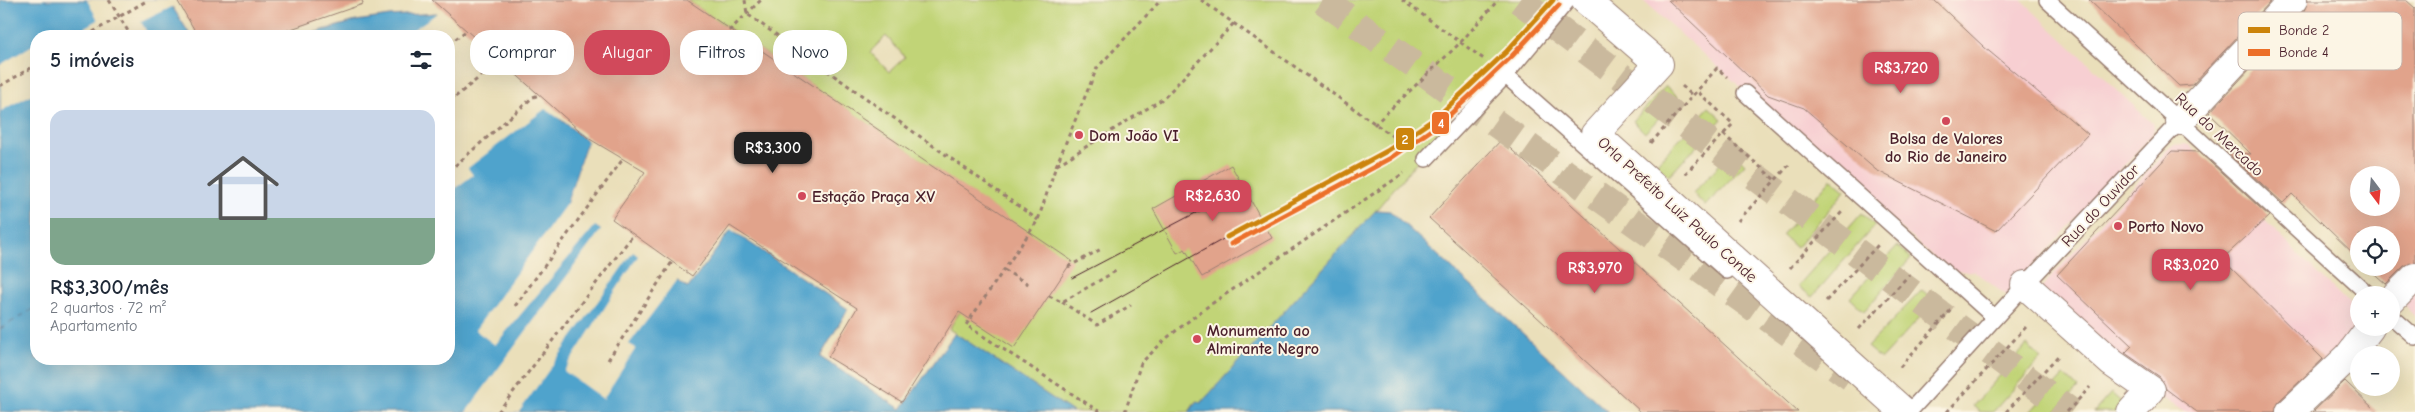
<!DOCTYPE html>
<html lang="pt">
<meta charset="utf-8">
<style>
body{margin:0;font-family:"Comic Neue",sans-serif;background:#f2f2f3;color:#1f2937;height:100vh;display:flex;flex-direction:column;font-size:19px;white-space:nowrap}
*{box-sizing:border-box;margin:0}
p{font-size:16px;color:#747a83}
.icon{flex:none;width:28px;height:28px;fill:none;stroke:currentColor;stroke-width:2;stroke-linecap:round;stroke-linejoin:round}
.map{position:relative;flex:1;overflow:hidden}
.sheet{position:absolute;left:30px;top:30px;width:425px;height:335px;display:flex;flex-direction:column;background:#fff;border-radius:20px;box-shadow:0 5px 20px #0002}
.sheet>*{flex:none}
.top-card{position:absolute;left:470px;top:30px;width:475px;height:45px;display:flex;gap:10px}
.needle{width:32px;rotate:164deg}
.tools{position:absolute;left:2350px;top:166px;display:grid;gap:10px}
.tools a{display:grid;place-items:center;width:50px;height:50px;border-radius:50%;background:#fff;box-shadow:0 5px 20px #0002;font-size:25px}
.price{position:absolute;translate:-50% -42px;padding:0 11px;border-radius:10px;background:#d1495b;color:#fff;font-size:16px;line-height:32px;filter:drop-shadow(0 1px 2px #0008)}
.price::after{content:'';position:absolute;left:50%;top:30px;width:15px;height:11px;margin-left:-8px;background:inherit;clip-path:polygon(0 0,100% 0,50% 100%)}
.price.active{background:#222;color:#fff}
ul{padding:0;list-style:none}
li{display:grid;align-content:center;gap:10px;height:265px;padding:0 20px}
li span{display:grid;place-items:center;height:155px;border-radius:15px;color:#555}
li>.icon{margin-inline-start:auto}
span .icon{width:90px;height:90px;fill:#fffc;stroke-width:1}
li b{font-size:21px}
h2{display:flex;justify-content:space-between;align-items:center;height:60px;padding:0 20px;font-size:21px}
.tag{padding:0 18px;border-radius:20px;background:#fff;box-shadow:0 5px 20px #0002;font-size:18px;line-height:45px}
.tag.active{background:#d1495b;color:#fff}
.map>svg:first-child{display:block}
.built{fill:#f7cfd2}
.green{fill:#c1d477;stroke:#867a51;fill-rule:evenodd}
.water{fill:#50a3cc;stroke:#4d617c}
.pier{fill:#eadfba}
.lines{fill:none;stroke-linecap:round;stroke-linejoin:round}
.ferry{stroke:#4c546b;stroke-width:1;stroke-dasharray:6 5;stroke-linecap:butt}
.building{fill:#e1a38b;fill-rule:evenodd}
.highway-tunnel{stroke:#cab99d;stroke-width:28;stroke-dasharray:28 14;stroke-linecap:butt}
.lane-casing{stroke:#9a7f72;stroke-width:18}
.street-casing{stroke:#9a7f72;stroke-width:30}
.path{stroke:#9a7f72;stroke-width:3;stroke-dasharray:4 4;stroke-linecap:butt}
.lane{stroke:#fff;stroke-width:15}
.street{stroke:#fff;stroke-width:28}
.tram{stroke:#4a1f2b;stroke-width:1}
.tram-1-casing{stroke:#fcf5e5;stroke-width:9}
.tram-2-casing{stroke:#fcf5e5;stroke-width:9}
.tram-1{stroke:#cc840b;stroke-width:5}
.tram-2{stroke:#ec6f29;stroke-width:5}
.poi-dot{fill:#d1495b;stroke:#fcf5e5;stroke-width:2}
.labels{text-anchor:middle;stroke-width:4;stroke-linejoin:round;paint-order:stroke}
.street-label{font-size:16px;fill:#4a1f2b;stroke:#fcf5e5}
.poi-label{font-size:16px;font-weight:bold;fill:#4a1f2b;stroke:#fcf5e5;text-anchor:start}
.key{fill:#fcf5e5;stroke:#c7b5ad;stroke-width:1}
.key-label{font-size:14px;fill:#4a1f2b}
.line-badge{stroke:#fcf5e5;stroke-width:2}
.badge-label{font-size:14px;text-anchor:middle;font-weight:bold;fill:#fff}
</style>
<div class="map">
<svg width="2415" height="412" viewBox="0 0 2415 412">
<rect width="100%" height="100%" fill="#fcf5e5"/>
<filter id="ink" filterUnits="userSpaceOnUse"><feTurbulence type="fractalNoise" baseFrequency=".02" numOctaves="2"/><feDisplacementMap in="SourceGraphic" scale="10" xChannelSelector="R" yChannelSelector="G"/><feConvolveMatrix kernelMatrix="1 2 1 2 8 2 1 2 1" color-interpolation-filters="sRGB"/></filter>
<filter id="wash" filterUnits="userSpaceOnUse"><feTurbulence type="fractalNoise" baseFrequency=".0096" numOctaves="4" result="noise"/><feDisplacementMap in="SourceGraphic" scale="20" xChannelSelector="R" yChannelSelector="G"/><feGaussianBlur stdDeviation="1.12" result="paint"/><feColorMatrix in="noise" values="0 0 0 0 0 0 0 0 0 0 0 0 0 0 0 0 0 1.4 0 .05"/><feComposite in="paint" operator="in"/></filter>
<g filter="url(#wash)">
<rect width="100%" height="100%" fill="#eadfba"/>
<path class="built" d="M1642,0H2021L2152,123L2154,130L2151,136L2025,275L2040,289L2169,148L2173,145L2184,144L2189,145L2359,314V328H2372L2382,337L2305,412H2184L1999,290L1974,271L1950,272Z
M2415,289V317L2404,305Z"/>
<path class="green" d="M687,0H1553L1376,210L1201,403L1196,401L1189,412H1073L949,329L1016,224ZM886,36L905,57L889,72L870,52Z
M1666,86L1678,97L1645,133L1633,121Z
M1709,107L1722,119L1669,176L1656,164Z
M1732,151L1745,164L1705,206L1693,193Z
M1831,179L1845,191L1796,248L1782,235Z
M1862,213L1875,225L1812,297L1798,286Z
M1897,246L1911,258L1864,311L1850,298Z
M1922,290L1935,301L1881,359L1867,347Z
M2027,345L2041,358L1993,412H1980L1973,406Z
M2064,375L2078,388L2056,412H2030Z
M2111,393L2125,405L2119,412H2094Z"/>
<path class="water" d="M0,0H168L191,36H36V359H449V36H302L356,21L389,16L437,13C462,33 484,56 509,77C534,99 561,119 587,141L567,203L601,230L688,288L731,230L848,309L820,357L901,409L955,333L1073,412H0Z
M1376,210L1390,211L1608,412H1189L1197,401L1201,403Z"/>
<path class="pier" d="M87,0H170L174,6L141,22L149,36H48L66,26L72,35L98,20Z
M439,12L499,62L516,82L564,118L560,119L545,109L468,168L473,175L449,193V36H404Z
M36,43V92L1,111L0,65Z
M588,139L570,202L634,250L679,278L629,344L636,348L603,399L564,371L638,256L633,252L519,412H466L601,230L595,226L495,345L475,330L567,203Z"/>
<g class="lines">
<path class="ferry" d="M0,329L36,307"/>
</g>
<g id="blocks">
<path class="building" d="M177,0H362L363,4L271,36H198Z
M432,0H687L1072,261L1014,348L959,312L902,402L828,357L857,308L730,226L692,276L612,219L645,172L588,138Z
M1668,0H1934L1984,47L2088,134L1996,231L1876,170L1804,108L1768,95Z
M2089,0H2272L2192,85L2179,86Z
M2308,0H2406L2415,8V262L2404,266L2386,284L2368,268H2391V235H2359V259L2292,194L2283,203L2228,153L2251,154L2209,113L2304,11ZM2359,175H2391V208H2359Z
M1501,140L1798,412H1641L1429,218Z
M2172,151L2199,152L2269,216L2222,259L2323,359L2279,401L2275,412H2197L2166,389L2160,377L2125,353L2132,346L2057,275Z
M1231,165L1272,238L1202,277L1185,249L1177,253L1153,209Z
M2345,381L2377,412H2313Z"/>
</g>
</g>
<g filter="url(#ink)">
<use href="#blocks" fill-opacity="0" stroke="#9a7f72" stroke-width="1"/>
<g class="lines">
<path class="highway-tunnel" d="M1323,0L1851,377
M1519,0L2071,412"/>
<defs>
<path id="lane" d="M2047,0L2369,295
M1505,75L1727,271
M1745,93L1995,318
M1426,159L1503,78L1568,0
M2391,316L2415,337
M1909,412L2025,285L2180,121"/>
<path id="street" d="M1585,0L1659,64L1595,134L1904,412
M2180,121L2293,0
M2025,285L2112,363L2151,390L2131,412
M2391,301L2415,277
M2290,412L2348,357L2370,328"/>
</defs>
<use href="#lane" class="lane-casing"/>
<use href="#street" class="street-casing"/>
<path class="path" d="M109,0L131,36
M745,0L747,14L1038,220
M1201,0L1405,145
M1402,0L1485,60
M729,31L761,0
M86,36L148,0
M449,44L466,31
M0,86L36,65
M1682,86L1693,96
M449,102L497,63L502,62
M1374,125L1460,43L1498,0
M1723,134L1775,180
M1651,143L1717,68L1727,77
M1057,165L1164,98L1234,23
M449,171L533,97L539,95
M1685,174L1733,124L1697,91
M1738,221L1789,165
M1068,267L1103,248
M1790,268L1842,212
M1004,270L1030,285
M1049,296L1062,302L1116,271
M1826,301L1878,245
M1062,302L1097,325L1131,305
M515,306L623,159
M1859,329L1909,275
M608,360L672,262
M1900,367L1951,310
M498,412L633,235
M1100,412L966,325L1038,220L1056,166L1097,68L1161,0
M1125,412L1141,363L1168,337L1204,309L1404,173
M1947,412L2026,327
M2006,412L2058,356
M2067,412L2090,387"/>
<use href="#lane" class="lane"/>
<use href="#street" class="street"/>
<path class="tram" d="M1072,278L1207,207
M1091,313L1227,237"/>
<defs>
<path id="tram-1" d="M1227,237L1387,151L1437,117L1507,51L1553,0"/>
<path id="tram-2" d="M1231,244L1391,158L1441,123L1512,56L1559,5"/>
</defs>
<use href="#tram-1" class="tram-1-casing"/>
<use href="#tram-2" class="tram-2-casing"/>
<use href="#tram-1" class="tram-1"/>
<use href="#tram-2" class="tram-2"/>
</g>
</g>
<g class="poi-dot">
<circle cx="1946" cy="121" r="5"/>
<circle cx="1079" cy="135" r="5"/>
<circle cx="802" cy="196" r="5"/>
<circle cx="2118" cy="226" r="5"/>
<circle cx="1197" cy="339" r="5"/>
</g>
<g class="labels">
<g class="street-label">
<text transform="translate(2220 134) rotate(43)" y="6">Rua do Mercado</text>
<text transform="translate(2100 205) rotate(-47)" y="6">Rua do Ouvidor</text>
<text transform="translate(1678 209) rotate(42)" y="6">Orla Prefeito Luiz Paulo Conde</text>
</g>
<g class="poi-label">
<text x="1089" y="141">Dom João VI</text>
<text x="1946" y="144" text-anchor="middle">Bolsa de Valores<tspan x="1946" dy="18">do Rio de Janeiro</tspan></text>
<text x="812" y="202">Estação Praça XV</text>
<text x="2128" y="232">Porto Novo</text>
<text x="1207" y="336">Monumento ao<tspan x="1207" dy="18">Almirante Negro</tspan></text>
</g>
</g>
<rect x="2238" y="12" width="164" height="58" rx="8" class="key"/>
<rect x="2248" y="27" width="22" height="6" fill="#cc840b"/>
<rect x="2248" y="49" width="22" height="7" fill="#ec6f29"/>
<g class="key-label">
<text x="2279" y="35">Bonde 2</text>
<text x="2279" y="57">Bonde 4</text>
</g>
<g class="line-badge">
<rect x="1431" y="111" width="19" height="24" rx="5" fill="#ec6f29"/>
<rect x="1395" y="127" width="20" height="24" rx="5" fill="#cc840b"/>
</g>
<g class="badge-label">
<text x="1441" y="128">4</text>
<text x="1405" y="144">2</text>
</g>
</svg>
<div class="tools">
<a><svg class="needle" viewBox="-14 -14 28 28"><path d="M0-13l5 13h-10z" fill="#e53935"/><path d="M0 13l5-13h-10z" fill="#747a83"/></svg></a>
<a><svg class="icon" aria-label="locate" viewBox="0 0 24 24"><circle cx="12" cy="12" r="6"/><path d="M12 2v4M12 18v4M2 12h4M18 12h4"/></svg></a>
<a>+</a>
<a>−</a>
</div>
<b class="price" style="left:1901px;top:94px">R$3,720</b>
<b class="price active" style="left:773px;top:174px">R$3,300</b>
<b class="price" style="left:1213px;top:222px">R$2,630</b>
<b class="price" style="left:2191px;top:291px">R$3,020</b>
<b class="price" style="left:1595px;top:294px">R$3,970</b>
<div class="top-card">
<a class="tag">Comprar</a>
<a class="tag active">Alugar</a>
<a class="tag">Filtros</a>
<a class="tag">Novo</a>
</div>
<section class="sheet">
<h2>5 imóveis<svg class="icon" aria-label="filters" viewBox="0 0 24 24"><path d="M4 7h16M4 17h16"/><circle cx="9" cy="7" r="2"/><circle cx="15" cy="17" r="2"/></svg></h2>
<ul>
<li><span style="background:linear-gradient(#c9d6e8 70%,#7fa58c 0)"><svg class="icon" aria-label="home" viewBox="0 0 24 24"><path d="M3 11l9-7 9 7M6 9v11h12V9"/></svg></span><div><b>R$3,300/mês</b><p>2 quartos · 72 m²</p><p>Apartamento</p></div></li>
</ul>
</section>
</div>
